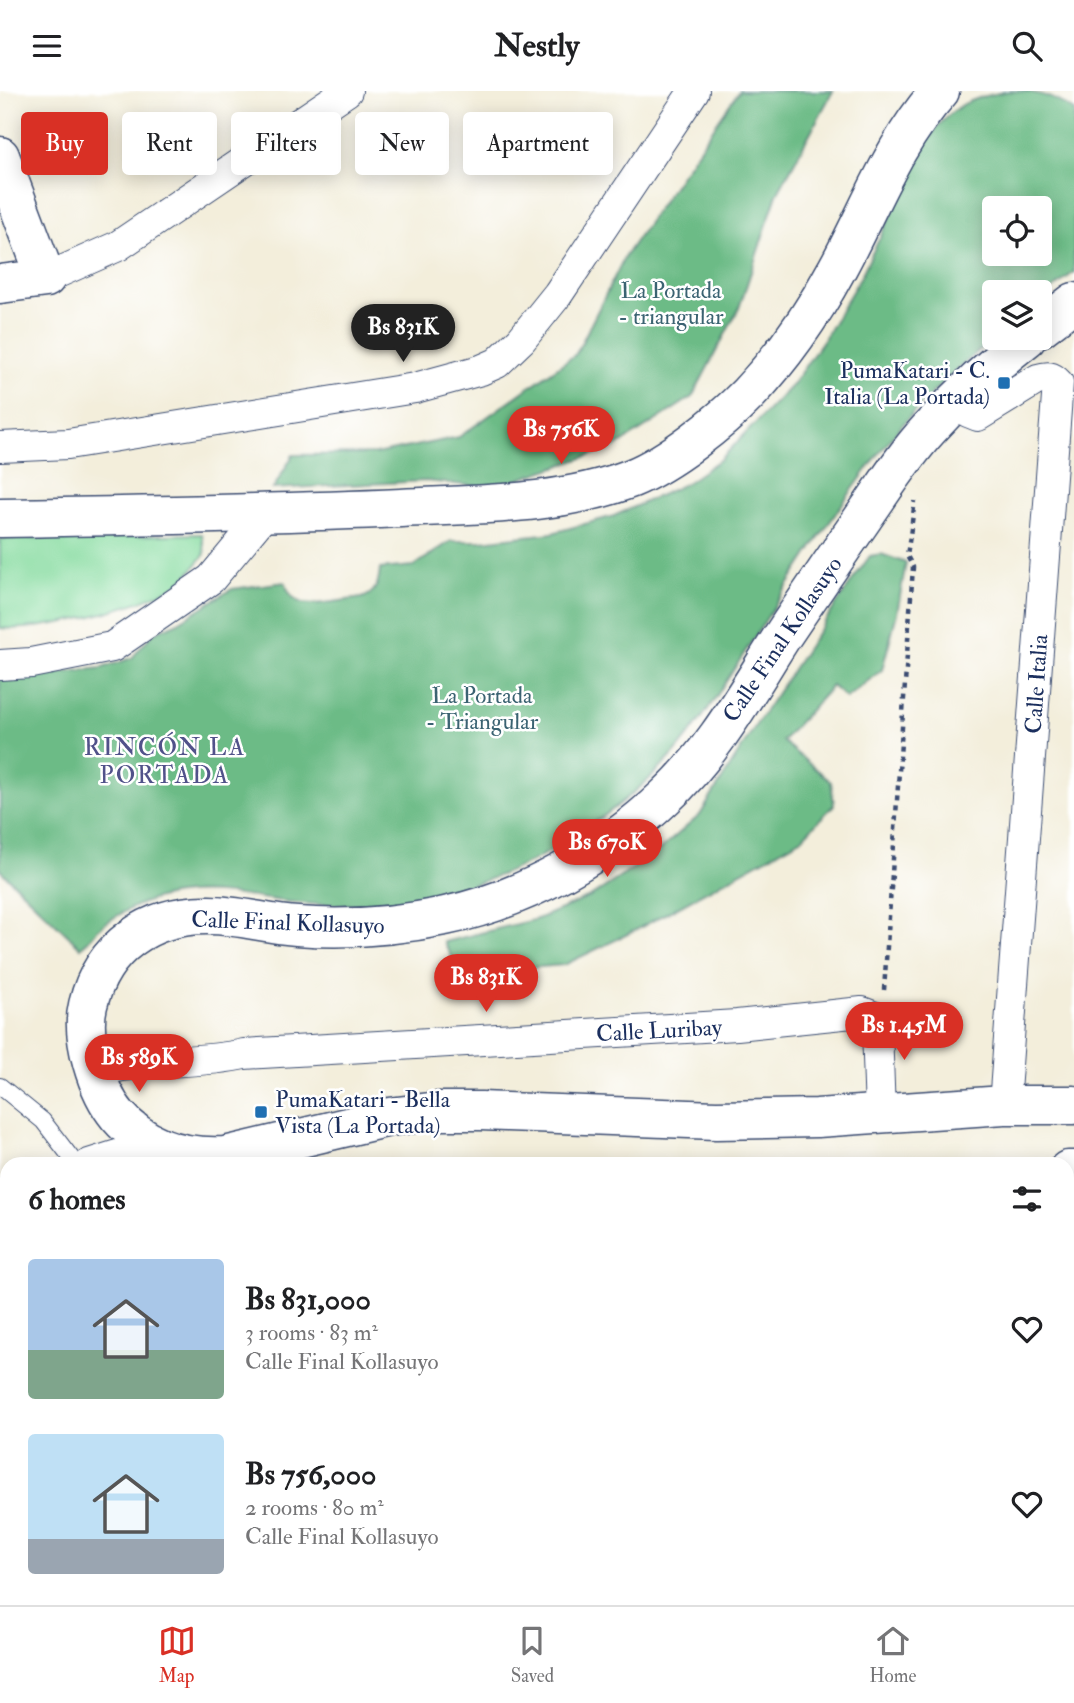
<!DOCTYPE html>
<meta charset="utf-8">
<style>
body{margin:0;font-family:"IM FELL Double Pica",serif;background:#f6f6f6;color:#202124;height:100vh;display:flex;flex-direction:column;font-size:26px;white-space:nowrap}
*{box-sizing:border-box;margin:0}
p{font-size:23px;color:#757577}
.icon{flex:none;width:38px;height:38px;fill:none;stroke:currentColor;stroke-width:2;stroke-linecap:round;stroke-linejoin:round}
.map{position:relative;flex:1;overflow:hidden}
.details{position:absolute;left:0px;top:1066px;width:1074px;height:450px;display:flex;flex-direction:column;background:#fff;border-radius:21px 21px 0 0;box-shadow:0 4px 18px #0003}
.details>*{flex:none}
.hud{position:absolute;left:21px;top:21px;width:700px;height:63px;display:flex;gap:14px}
.controls{position:absolute;left:982px;top:105px;display:grid;gap:14px}
.controls a{display:grid;place-items:center;width:70px;height:70px;border-radius:7px;background:#fff;box-shadow:0 4px 18px #0003;font-size:35px}
.price{position:absolute;translate:-50% -60px;padding:0 16px;border-radius:24px;background:#d93025;color:#fff;font-size:23px;line-height:46px;filter:drop-shadow(0 2px 4px #0008)}
.price::after{content:'';position:absolute;left:50%;top:42px;width:21px;height:16px;margin-left:-10px;background:inherit;clip-path:polygon(0 0,100% 0,50% 100%)}
.price.active{background:#222;color:#fff}
ul{padding:0;list-style:none}
li{display:flex;align-items:center;gap:21px;height:175px;padding:0 28px}
li span{display:grid;place-items:center;flex:none;width:196px;height:140px;border-radius:7px;color:#555}
li>.icon{margin-inline-start:auto}
span .icon{width:84px;height:84px;fill:#fffc;stroke-width:1}
li b{font-size:30px}
h2{display:flex;justify-content:space-between;align-items:center;height:84px;padding:0 28px;font-size:30px}
.chip{padding:0 24px;border-radius:7px;background:#fff;box-shadow:0 4px 18px #0003;font-size:24px;line-height:63px}
.chip.active{background:#d93025;color:#fff}
header{display:flex;justify-content:space-between;align-items:center;height:91px;padding:0 28px;background:#fff;font-size:32px;font-weight:700}
.dock{display:flex;justify-content:space-around;align-items:center;height:98px;border-top:2px solid #e0e0e0;background:#fff;font-size:19px;color:#757577}
.dock a{display:grid;justify-items:center;gap:4px}
.dock .active{color:#d93025}
.map>svg:first-child{display:block}
.green{fill:#85db9f;stroke:#50857e;stroke-width:2}
.forest{fill:#6cbb86;stroke:#447572;stroke-width:2;fill-rule:evenodd}
.lines{fill:none;stroke-linecap:round;stroke-linejoin:round}
.lane-casing{stroke:#3b4c71;stroke-width:18}
.street-casing{stroke:#3b4c71;stroke-width:32}
.secondary-casing{stroke:#3b4c71;stroke-width:41}
.highway-casing{stroke:#3b4c71;stroke-width:41}
.path{stroke:#3b4c71;stroke-width:4.5;stroke-dasharray:5 5;stroke-linecap:butt}
.lane{stroke:#fff;stroke-width:16}
.street{stroke:#fff;stroke-width:30}
.secondary{stroke:#fff;stroke-width:38}
.highway{stroke:#fff;stroke-width:38}
.poi-dot{fill:#1f6fb2;stroke:#fff;stroke-width:2.5}
.labels{text-anchor:middle;stroke-width:5;stroke-linejoin:round;paint-order:stroke}
.park-label{font-size:23px;fill:#3b6372;stroke:#fff}
.poi-label{font-size:23px;fill:#1b2f5e;stroke:#fff;text-anchor:end}
.street-label{font-size:23px;fill:#1b2f5e;stroke:#fff}
.neighbourhood-label{font-size:24px;letter-spacing:2px;fill:#51528a;stroke:#fff}
</style>
<header><svg class="icon" aria-label="menu" viewBox="0 0 24 24"><path d="M4 6h16M4 12h16M4 18h16"/></svg>Nestly<svg class="icon" aria-label="search" viewBox="0 0 24 24"><circle cx="10" cy="10" r="6"/><path d="M15 15l6 6"/></svg></header>
<div class="map">
<svg width="1074" height="1514" viewBox="0 0 1074 1514">
<rect width="100%" height="100%" fill="#fff"/>
<filter id="ink" filterUnits="userSpaceOnUse"><feTurbulence type="fractalNoise" baseFrequency=".0143" numOctaves="2"/><feDisplacementMap in="SourceGraphic" scale="14" xChannelSelector="R" yChannelSelector="G"/><feConvolveMatrix kernelMatrix="1 2 1 2 8 2 1 2 1" color-interpolation-filters="sRGB"/></filter>
<filter id="wash" filterUnits="userSpaceOnUse"><feTurbulence type="fractalNoise" baseFrequency=".00686" numOctaves="4" result="noise"/><feDisplacementMap in="SourceGraphic" scale="28" xChannelSelector="R" yChannelSelector="G"/><feGaussianBlur stdDeviation="1.57" result="paint"/><feColorMatrix in="noise" values="0 0 0 0 0 0 0 0 0 0 0 0 0 0 0 0 0 1.4 0 .05"/><feComposite in="paint" operator="in"/></filter>
<g filter="url(#wash)">
<rect width="100%" height="100%" fill="#f3eedb"/>
<path class="green" d="M202,443L205,463C197,472 189,485 179,492C146,515 40,542 0,537V448Z"/>
<path class="forest" d="M739,0H833L777,103L739,217L692,306L615,356L493,397L426,390L273,398L293,364L375,363L459,346L576,263L625,165Z
M1010,0C1036,0 1053,5 1074,20V181L1040,209V201H994V247C953,281 913,317 881,360C835,420 795,483 754,547C728,587 704,628 673,664C637,704 593,735 547,762C484,797 414,813 342,814C254,816 187,775 106,832C96,838 89,849 81,857L0,779V588L102,577L132,567L153,542L178,531L232,498L285,491C287,498 291,506 298,510C309,517 348,508 362,507C376,502 379,492 380,478L414,475L451,450H481L552,442L614,425L685,393L721,368L792,294L824,248L861,185L928,48C951,15 970,6 1010,0ZM994,117H1040V163H994Z
M881,463L906,472L897,522L882,579L846,607L832,595L782,650L831,691L834,714L801,748L634,840L564,874L490,880L453,869L444,851L537,828L590,806L655,763L700,724L759,629L854,487L870,465Z"/>
</g>
<g filter="url(#ink)">
<g class="lines">
<defs>
<path id="lane" d="M0,995L43,1030L76,1073"/>
<path id="street" d="M46,187L118,155L347,0
M958,308L968,321L978,325L1038,288C1047,285 1052,285 1058,292L1004,1014
M0,356L68,353L415,297L481,279L497,272L521,249L558,203L694,0
M0,574L31,572L112,556L211,488L265,423
M94,981C143,967 195,974 244,963L737,934L862,921L875,926L877,937L880,1023
M89,1073L152,1053
M0,1103L7,1101
M1068,1281H1074
M0,1341L7,1338
M122,1508V1514
M552,1508L553,1514
M841,1514L980,1510L979,1508"/>
<path id="secondary" d="M0,65L46,187L0,193
M1040,237L1074,211
M1027,247C992,274 959,305 929,338C904,365 884,397 863,427C836,466 809,505 783,544C747,600 714,661 665,706C605,763 526,808 445,825C396,835 347,839 297,835C268,833 238,824 209,824C150,823 102,856 88,914C80,946 97,1000 118,1025C145,1057 185,1067 225,1065L389,1026L438,1020H481L716,1029L817,1027L1004,1014H1074
M0,427C134,425 267,423 401,417C478,413 559,415 632,387C669,372 720,332 748,303C783,266 813,223 837,178C870,118 893,52 940,0
M1068,1504L1074,1503
M972,1514L980,1510L1005,1508"/>
<path id="highway" d="M1068,1079H1074
M1068,1131H1074
M0,1225L7,1222
M0,1269L7,1266"/>
</defs>
<use href="#lane" class="lane-casing"/>
<use href="#street" class="street-casing"/>
<use href="#secondary" class="secondary-casing"/>
<use href="#highway" class="highway-casing"/>
<path class="path" d="M884,899L913,476L907,465L915,410"/>
<use href="#lane" class="lane"/>
<use href="#street" class="street"/>
<use href="#secondary" class="secondary"/>
<use href="#highway" class="highway"/>
</g>
</g>
<g class="poi-dot">
<rect x="997" y="285" width="14" height="14" rx="3.5"/>
<rect x="254" y="1014" width="14" height="14" rx="3.5"/>
</g>
<g class="labels">
<g class="park-label">
<text x="671" y="207">La Portada<tspan x="671" dy="26">- triangular</tspan></text>
<text x="482" y="612">La Portada<tspan x="482" dy="26">- Triangular</tspan></text>
</g>
<g class="poi-label">
<text x="990" y="287">PumaKatari - C.<tspan x="990" dy="26">Italia (La Portada)</tspan></text>
<text x="275" y="1016" text-anchor="start">PumaKatari - Bella<tspan x="275" dy="26">Vista (La Portada)</tspan></text>
</g>
<g class="street-label">
<text transform="translate(782 548) rotate(-56)" y="8">Calle Final Kollasuyo</text>
<text transform="translate(1036 593) rotate(-86)" y="8">Calle Italia</text>
<text transform="translate(288 831) rotate(2)" y="8">Calle Final Kollasuyo</text>
<text transform="translate(659 939) rotate(-3)" y="8">Calle Luribay</text>
</g>
<g class="neighbourhood-label">
<text x="165" y="664">RINCÓN LA<tspan x="165" dy="28">PORTADA</tspan></text>
</g>
</g>
</svg>
<div class="controls">
<a><svg class="icon" aria-label="locate" viewBox="0 0 24 24"><circle cx="12" cy="12" r="6"/><path d="M12 2v4M12 18v4M2 12h4M18 12h4"/></svg></a>
<a><svg class="icon" aria-label="layers" viewBox="0 0 24 24"><path d="M12 4l9 5-9 5-9-5zM3 14l9 5 9-5"/></svg></a>
</div>
<b class="price active" style="left:403px;top:273px">Bs 831K</b>
<b class="price" style="left:561px;top:375px">Bs 756K</b>
<b class="price" style="left:607px;top:788px">Bs 670K</b>
<b class="price" style="left:486px;top:923px">Bs 831K</b>
<b class="price" style="left:904px;top:971px">Bs 1.45M</b>
<b class="price" style="left:139px;top:1003px">Bs 589K</b>
<div class="hud">
<a class="chip active">Buy</a>
<a class="chip">Rent</a>
<a class="chip">Filters</a>
<a class="chip">New</a>
<a class="chip">Apartment</a>
</div>
<section class="details">
<h2>6 homes<svg class="icon" aria-label="filters" viewBox="0 0 24 24"><path d="M4 7h16M4 17h16"/><circle cx="9" cy="7" r="2"/><circle cx="15" cy="17" r="2"/></svg></h2>
<ul>
<li><span style="background:linear-gradient(#a9c7e8 65%,#7fa58c 0)"><svg class="icon" aria-label="home" viewBox="0 0 24 24"><path d="M3 11l9-7 9 7M6 9v11h12V9"/></svg></span><div><b>Bs 831,000</b><p>3 rooms · 83 m²</p><p>Calle Final Kollasuyo</p></div><svg class="icon" aria-label="heart" viewBox="0 0 24 24"><path d="M12 20l-8-8c-3-5 5-10 8-4 3-6 11-1 8 4z"/></svg></li>
<li><span style="background:linear-gradient(#bfe0f5 75%,#9aa5b1 0)"><svg class="icon" aria-label="home" viewBox="0 0 24 24"><path d="M3 11l9-7 9 7M6 9v11h12V9"/></svg></span><div><b>Bs 756,000</b><p>2 rooms · 80 m²</p><p>Calle Final Kollasuyo</p></div><svg class="icon" aria-label="heart" viewBox="0 0 24 24"><path d="M12 20l-8-8c-3-5 5-10 8-4 3-6 11-1 8 4z"/></svg></li>
</ul>
</section>
</div>
<nav class="dock">
<a class="active"><svg class="icon" aria-label="map" viewBox="0 0 24 24"><path d="M3 6l6-2 6 2 6-2v14l-6 2-6-2-6 2zM9 4v14M15 6v14"/></svg>Map</a>
<a><svg class="icon" aria-label="saved" viewBox="0 0 24 24"><path d="M7 4h10v16l-5-4-5 4z"/></svg>Saved</a>
<a><svg class="icon" aria-label="home" viewBox="0 0 24 24"><path d="M3 11l9-7 9 7M6 9v11h12V9"/></svg>Home</a>
</nav>
